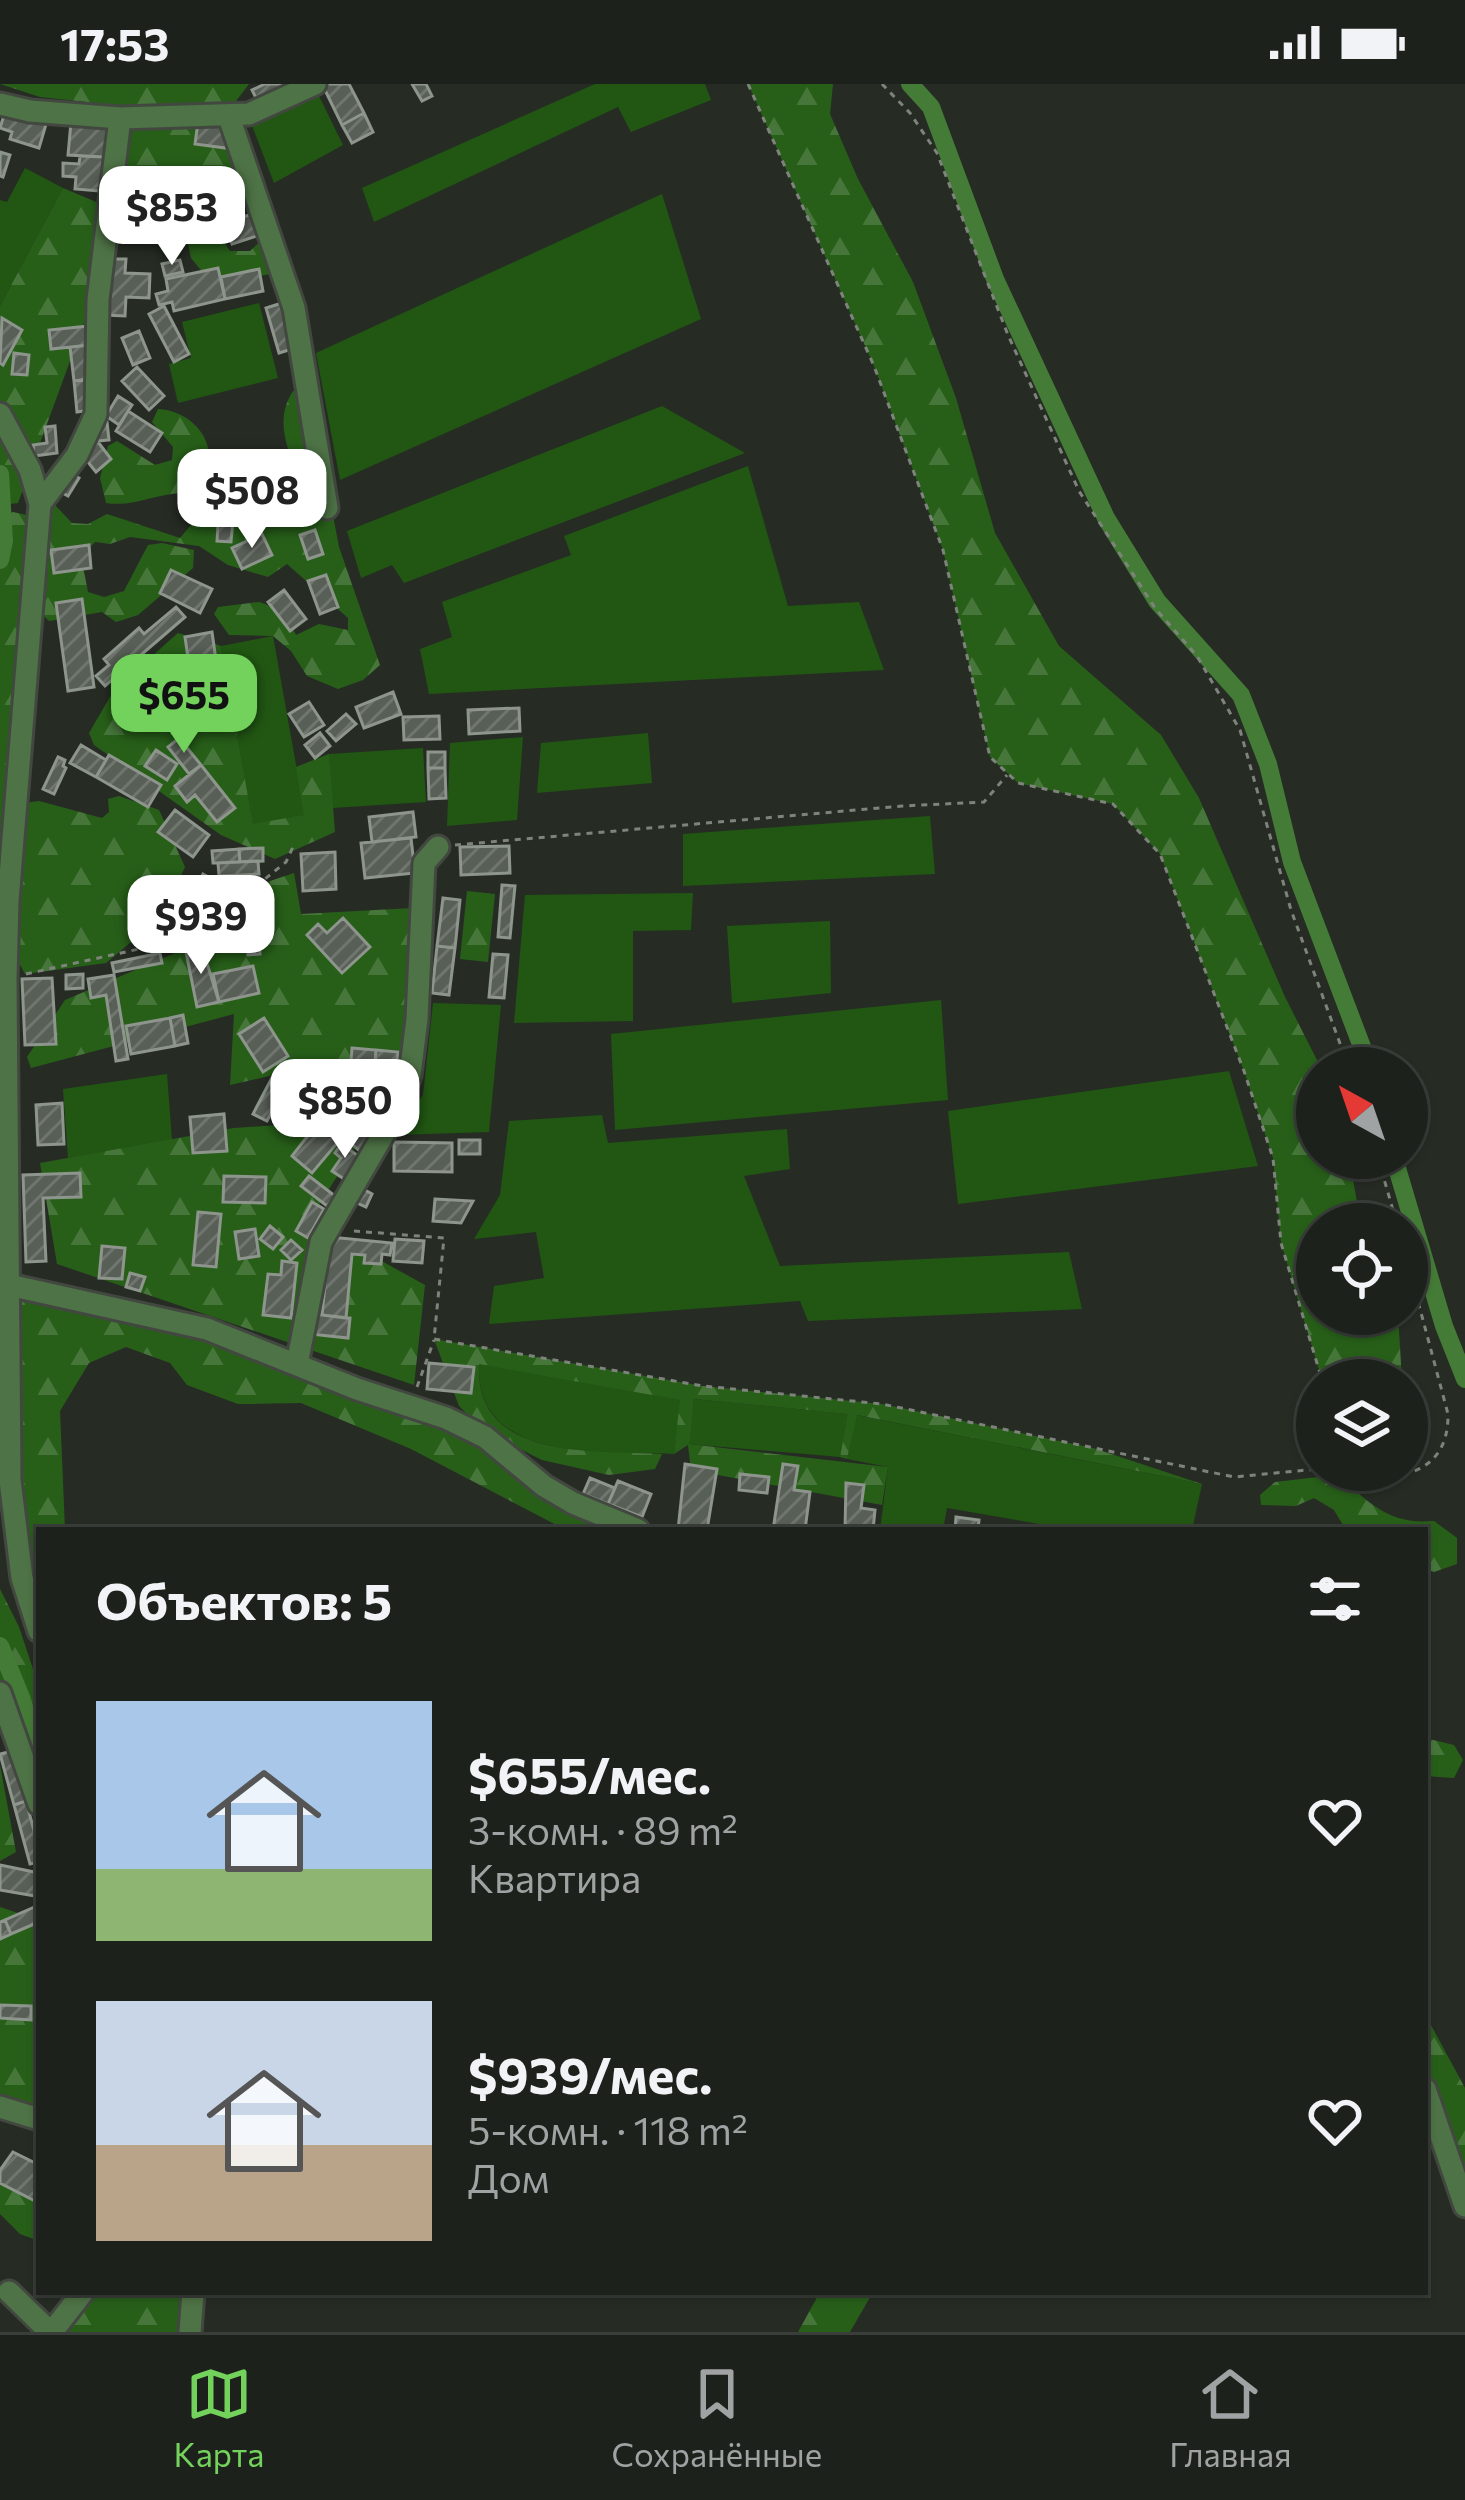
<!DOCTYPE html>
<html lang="ru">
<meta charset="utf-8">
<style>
body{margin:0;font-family:Commissioner,sans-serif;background:#292e28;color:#f1f3f6;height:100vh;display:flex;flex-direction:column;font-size:45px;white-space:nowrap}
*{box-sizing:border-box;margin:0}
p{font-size:39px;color:#a0a3a3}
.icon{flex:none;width:66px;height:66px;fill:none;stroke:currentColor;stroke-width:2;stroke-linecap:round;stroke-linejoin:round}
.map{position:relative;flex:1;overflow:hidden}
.details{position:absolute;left:36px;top:1443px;width:1392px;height:768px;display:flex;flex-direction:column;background:#1c211b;border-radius:0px;box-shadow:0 3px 9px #0004,0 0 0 3px #3a3e3a}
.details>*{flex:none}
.needle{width:78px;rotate:320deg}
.tools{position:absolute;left:1296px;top:963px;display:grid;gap:24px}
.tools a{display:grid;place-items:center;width:132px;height:132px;border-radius:50%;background:#1c211b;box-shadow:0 3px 9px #0004,0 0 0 3px #3a3e3a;font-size:60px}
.price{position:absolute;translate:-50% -102px;padding:0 27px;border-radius:24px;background:#fff;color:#222;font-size:39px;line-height:78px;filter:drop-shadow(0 3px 6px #0008)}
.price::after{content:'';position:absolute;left:50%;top:72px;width:36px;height:27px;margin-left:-18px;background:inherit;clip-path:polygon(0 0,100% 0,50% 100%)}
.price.current{background:#73d25c;color:#111}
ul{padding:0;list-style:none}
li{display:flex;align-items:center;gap:36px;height:300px;padding:0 60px}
li span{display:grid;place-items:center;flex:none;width:336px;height:240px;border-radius:0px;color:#555}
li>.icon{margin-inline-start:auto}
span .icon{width:144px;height:144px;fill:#fffc;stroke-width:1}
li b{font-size:51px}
h2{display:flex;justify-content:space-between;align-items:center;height:144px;padding:0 60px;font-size:51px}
.status{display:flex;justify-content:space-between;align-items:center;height:84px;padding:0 60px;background:#1c211b;direction:ltr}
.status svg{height:33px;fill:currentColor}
.tab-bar{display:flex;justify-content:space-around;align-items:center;height:168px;border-top:3px solid #3a3e3a;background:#1c211b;font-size:33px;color:#a0a3a3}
.tab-bar a{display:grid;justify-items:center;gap:6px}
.tab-bar .current{color:#73d25c}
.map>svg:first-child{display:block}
.grass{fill:#215713}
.forest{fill:url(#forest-firs)}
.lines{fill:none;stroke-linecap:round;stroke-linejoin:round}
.canal{stroke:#447c37;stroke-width:18}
.building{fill:url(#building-hatch);stroke:#8d958c;stroke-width:3}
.minor-casing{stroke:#424840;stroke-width:27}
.path{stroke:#7e837c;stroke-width:3;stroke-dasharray:6 6;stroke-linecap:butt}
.minor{stroke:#4e7346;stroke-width:21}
</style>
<div class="status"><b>17:53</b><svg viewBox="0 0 49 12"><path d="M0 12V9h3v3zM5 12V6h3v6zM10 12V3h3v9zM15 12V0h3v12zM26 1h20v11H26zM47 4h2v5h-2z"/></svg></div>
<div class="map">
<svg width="1465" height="2248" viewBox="0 0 1465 2248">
<defs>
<pattern id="forest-firs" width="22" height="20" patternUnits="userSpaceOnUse" patternTransform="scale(3)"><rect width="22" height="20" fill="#275f19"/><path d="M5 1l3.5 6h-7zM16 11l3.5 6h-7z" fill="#47763b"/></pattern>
<pattern id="building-hatch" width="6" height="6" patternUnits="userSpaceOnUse" patternTransform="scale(3)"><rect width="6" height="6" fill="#585f56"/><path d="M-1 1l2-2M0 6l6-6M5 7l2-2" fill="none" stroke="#70766f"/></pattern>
</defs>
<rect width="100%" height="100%" fill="#262c24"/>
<path class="grass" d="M595,0H705L711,16L631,48L618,23L374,138L362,104Z
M316,6L343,61L274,99L251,39Z
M25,84L63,104L0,222V116L7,118Z
M662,110L701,235L340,396L316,269Z
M259,219L278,294L178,319L169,280L191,274L182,238Z
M662,322L745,369L404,499L392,481L361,494L347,447Z
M748,382L788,522L859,518L884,586L429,610L420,565L452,553L442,518L571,471L564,452Z
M273,552L305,731L253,741L221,562Z
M648,649L652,699L537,709L541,659Z
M523,653L517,736L447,742L450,659Z
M423,664L426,718L332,724L329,670Z
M930,732L935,790L683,802V750Z
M693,809L691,846L633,847V937L514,939L525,811Z
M830,837L831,909L732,919L727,842Z
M941,916L948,1016L615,1046L611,950Z
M433,919L501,921L489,1048L395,1051L423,1011Z
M1229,987L1258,1082L958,1120L948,1027Z
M167,990L172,1056L68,1074L63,1005Z
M602,1031L608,1059L787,1045L790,1085L744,1092L780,1182L1069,1168L1082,1225L808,1237L800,1217L489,1240L494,1202L544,1194L536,1148L474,1155L500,1111L509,1037Z
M479,1279L681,1316L674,1370C605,1367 474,1381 479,1279Z
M694,1315L849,1330L840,1373L688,1360Z
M856,1331L1202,1400L1192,1446H1074L947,1424L943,1446H880L888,1383L847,1375Z"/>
<path class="forest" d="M0,0H249L233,21L246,89L127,151L124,22L40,13Z
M748,0H833L830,30L858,95L913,198L956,314L995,449L1059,562L1161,651L1199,714L1285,913L1321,984H1317V1074H1349L1361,1140H1317V1230H1398L1402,1296H1322L1281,1159L1273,1074L1244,987L1160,770L1113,720L1018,699L990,673L943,466L874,282Z
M254,99L266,104L279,181L275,189L244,195L209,196L191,174L184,141L192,130C216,129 218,150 230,167H250L261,157Z
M63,104L108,123L88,228L18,419L0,421V222Z
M309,306L339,463L380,581L363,596L338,605L307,592L291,567L273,552L229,551L214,530L218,523L259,518L282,526L296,551L319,540L348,546V534L287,480L268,493L228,481L199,462L130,453L110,460L95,458L81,472L88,508L104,513L124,507L148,461L162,459L194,466L193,484L138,531L116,538L102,528L49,537L39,527L42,425L54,420L72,439L88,440L107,430L180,454L197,434L193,410C161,405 138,424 106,419L100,394L108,362L117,357L155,381L172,376L173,363L152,338L158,325C185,326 211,348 209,376C237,397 264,401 294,382C284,355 277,332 293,307Z
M13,428L31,432L0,820V431Z
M178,549L221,562L253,740L304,731L296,683L329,670L335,748L275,775L221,751L94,661L89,649L114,606Z
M119,712L159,726L185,783L161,833L106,879L25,890L18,877L25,719L39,717L102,734L109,728L108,715Z
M294,789L301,830L413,824V929L390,1008L309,1137L425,1201L414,1301L57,1180L40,1079L234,1044L279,1041L304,984L230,1001L234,930L31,984L27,973L65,916L215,852L258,801Z
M467,807L495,810L488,878L460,875Z
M3,1189L453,1334L615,1446H566L411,1365L301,1319L238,1320L187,1301L170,1279L126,1263L89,1279L60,1327L65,1446H39V1558L32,1540Z
M434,1255L703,1302L882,1320L1093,1364L1202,1400L857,1331L847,1375L840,1373L848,1330L694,1315L689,1360L888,1383L882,1421L691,1386L688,1361L674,1370L680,1316L479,1280C474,1378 596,1366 662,1370L655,1385L609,1391L542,1376L484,1347L459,1322Z
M1336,1391C1371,1418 1386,1441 1434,1437L1457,1454V1480L1434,1488L1425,1485V1446H1346L1334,1426L1314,1414L1296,1422L1261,1421L1260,1411L1275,1398Z
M0,1505L19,1543L39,1603V1749L0,1636Z
M1425,1654L1454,1661L1463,1676L1454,1694L1425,1692Z
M0,1681L16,1768L0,1777Z
M0,1823L39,1836V2026L0,2013Z
M1425,1930L1465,2004V2134L1425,2036Z
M39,2086V2157L20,2150L0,2130V2089Z
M71,2208H186L184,2248H66L54,2226Z
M820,2208H873L850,2248H798Z"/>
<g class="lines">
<path class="canal" d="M910,0L931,23L995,195L1106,434L1157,517L1241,611L1268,680L1292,778L1370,984
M0,390L4,457L0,476
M1394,1074L1444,1242L1465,1295
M0,1562L22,1616L39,1676"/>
</g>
<path class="building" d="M265,0H290L257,16L252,6Z
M326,0H349L364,29L342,41L323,2Z
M412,0H426L432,12L422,17Z
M18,28L47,37L39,64L10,55L12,48L0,44L4,31L16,35Z
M364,29L373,48L352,59L342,41Z
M71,38L107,41L104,73L68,71Z
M198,38L236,43L233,65L195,60Z
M0,68L10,71L3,93L0,92Z
M80,72L104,73L102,94L111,108L75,105L76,93L63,92V79L79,80Z
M164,95L176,126L134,142L129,129L137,126L131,108Z
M260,128L266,149L232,160L225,138Z
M107,175H126L125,189L150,190L149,214L126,213L125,232L104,231Z
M180,176L183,188L165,192L162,180Z
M218,184L225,215L174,227L172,218L159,221L156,210L168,207L166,195Z
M259,185L263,207L225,215L221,193Z
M282,219L295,264L279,269L266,224Z
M164,222L189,270L174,278L149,230Z
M2,234L22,246L3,281L0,279Z
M89,242L91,261L51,265L49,246Z
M139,247L150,274L133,281L122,254Z
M91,261L94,295L74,297L70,263Z
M14,269L29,271L27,291L12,290Z
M137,283L164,312L149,326L122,297Z
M88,295L91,326L77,328L74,297Z
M118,312L132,321L119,341L106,332Z
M128,327L162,349L150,368L116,347Z
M107,338L109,356L98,357L97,339Z
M55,342L57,369L34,372L33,361L47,359L45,343Z
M98,358L111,375L96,388L83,372Z
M68,388L79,394L68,412L57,406Z
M312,389L321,412L281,429L271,407Z
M271,407L277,421L250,433L244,419Z
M219,425L234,426L231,458L217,457Z
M315,446L323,470L308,475L300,451Z
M262,450L272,471L242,485L232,464Z
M89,461L91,484L54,489L51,466Z
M171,486L212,505L200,529L160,509Z
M326,491L338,523L320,530L308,497Z
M284,506L306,535L290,547L268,518Z
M82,515L94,603L68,607L56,519Z
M176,523L185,533L105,602L96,592L109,581L104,575L139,544L144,550Z
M212,548L222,619L195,623L185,553Z
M393,608L401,630L364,644L356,623Z
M309,618L324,641L304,653L289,630Z
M519,624L520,647L469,650L468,626Z
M346,630L356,640L336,657L327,647Z
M439,632L440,655L404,656L403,633Z
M320,649L330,662L315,674L305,661Z
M179,654L201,681L189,690L168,663Z
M81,661L106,676L96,693L70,679Z
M156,666L177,680L167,696L145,682Z
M428,668H445V684H428Z
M109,671L161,701L148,723L96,693Z
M58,673L65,676L63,682L66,684L54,710L43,705Z
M201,681L235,724L217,738L195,711L187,718L175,702Z
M428,684H445L446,714L429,715Z
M175,726L209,751L193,773L158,748Z
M413,728L416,753L372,758L369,733Z
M411,754L415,789L365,794L361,759Z
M509,762L510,789L461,791L460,763Z
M263,764V777L240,778L239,765Z
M239,765L240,778L213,779L212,767Z
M335,768L336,805L303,807L301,770Z
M258,777L259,790L219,792L218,779Z
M203,790L216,797L206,816L193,809Z
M502,801L515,802L510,854L498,853Z
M193,809L206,816L194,838L181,831Z
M443,814L460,816L455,864L437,862Z
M256,825L260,870L248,871L244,826Z
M181,831L194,838L188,850L175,843Z
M343,834L370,863L342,889L307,851L318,840L327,849Z
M201,860L219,918L197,923L185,863Z
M437,862L455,864L449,911L432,909Z
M160,869L162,879L114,888L112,879Z
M493,870L508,871L504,914L489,913Z
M253,882L259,909L219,918L213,890Z
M83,890V904L66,905V891Z
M114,891L128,975L116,977L106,911L91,914L88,895Z
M52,894L56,960L25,961L22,895Z
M183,931L188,959L175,962L170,934Z
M170,934L175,962L131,970L126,942Z
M264,934L288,972L263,988L239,950Z
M352,964L376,966L374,992L350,990Z
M376,966L398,968L396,994L374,992Z
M276,986L290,993L267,1037L253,1030Z
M305,992L327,1001L310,1039L289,1029Z
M62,1019L64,1060L38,1061L36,1021Z
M224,1030L227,1067L193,1069L190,1033Z
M346,1035L372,1057L362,1069L336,1047Z
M317,1040L338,1058L312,1089L292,1072Z
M459,1056H480V1070H459Z
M394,1058L452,1059V1088L394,1087Z
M341,1060L360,1073L344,1095L332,1087L341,1074L335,1069Z
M80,1089L81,1113L43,1114L46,1177L26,1178L23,1091Z
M224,1092L266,1093L265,1119L223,1118Z
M309,1092L335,1112L327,1122L301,1102Z
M363,1105L372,1110L366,1123L357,1119Z
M435,1115L473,1117L461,1139L433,1137Z
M312,1118L324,1125L308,1154L296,1147Z
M198,1128L221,1130L216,1183L193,1181Z
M270,1142L283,1153L273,1165L260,1155Z
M255,1145L259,1172L239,1175L235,1148Z
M330,1153L392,1159L390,1171L382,1170L381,1180L364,1179L365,1171L352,1170L346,1234L322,1231Z
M395,1155L424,1157L422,1179L393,1177Z
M291,1156L302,1166L291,1176L281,1166Z
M102,1162L125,1164L122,1195L99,1194Z
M282,1177L297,1179L291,1234L263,1231L268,1190L281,1191Z
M130,1189L145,1193L140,1207L126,1203Z
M313,1230L350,1234L348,1254L310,1250Z
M429,1279L474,1283L471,1309L427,1305Z
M685,1380L717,1385L707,1446H678Z
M783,1380L798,1382L794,1406L810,1408L805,1446H773Z
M740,1390L769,1393L767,1409L739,1406Z
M590,1394L615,1404L608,1420L583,1410Z
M618,1397L651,1410L642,1433L608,1420Z
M846,1399L864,1401L861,1424L875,1426L873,1446H845Z
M956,1433L979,1436L978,1446H955Z
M12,1667L26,1717L14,1721L0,1670Z
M26,1717L39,1765V1778L30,1780L14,1721Z
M0,1781L39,1789L35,1812L0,1806Z
M39,1821V1838L11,1850L5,1836Z
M5,1836L11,1850L0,1855V1838Z
M0,1921L31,1922V1936L0,1934Z
M13,2068L39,2081V2119L0,2099V2086Z"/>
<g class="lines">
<defs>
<path id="minor" d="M0,20L30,27L120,34L98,216L96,330L77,371L40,420
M229,33L294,224L327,424
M120,34L249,30L315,0
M0,330L30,386L40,420L8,817L6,894L10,1396L22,1494L39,1547
M9,1201L207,1245L357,1305L446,1334L485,1353L544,1402L573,1419L638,1446
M297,1280L321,1158L398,1025L410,991L417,935L424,779L438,763
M0,1609L39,1720
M1425,2005L1465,2122
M0,2023L39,2035
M9,2208L50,2248
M52,2248L83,2208
M190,2248L193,2208"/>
</defs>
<use href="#minor" class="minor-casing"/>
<path class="path" d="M748,0L874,282L943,466L990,673L1018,699L1113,720L1160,770L1244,987L1273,1074L1281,1159L1322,1296
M882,0L910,29L937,69L1008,251L1079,407L1155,524L1197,572L1240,646L1291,826L1349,984
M455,761L902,722L984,718L1007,691
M26,890L193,853L286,778L293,763
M1378,1074L1397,1140
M354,1147L444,1154L434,1255L703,1302L882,1320L1234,1393L1317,1385
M417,1303L434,1256
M1320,1386C1373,1398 1449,1404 1448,1330L1407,1176"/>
<use href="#minor" class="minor"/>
</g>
</svg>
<div class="tools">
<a><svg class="needle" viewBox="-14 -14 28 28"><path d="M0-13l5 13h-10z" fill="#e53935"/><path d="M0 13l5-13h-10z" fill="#a0a3a3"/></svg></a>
<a><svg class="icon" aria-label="locate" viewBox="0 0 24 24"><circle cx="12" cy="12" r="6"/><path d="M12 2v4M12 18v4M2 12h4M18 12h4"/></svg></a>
<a><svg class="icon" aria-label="layers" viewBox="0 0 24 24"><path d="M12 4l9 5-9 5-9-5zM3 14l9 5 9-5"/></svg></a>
</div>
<b class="price" style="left:172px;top:184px">$853</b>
<b class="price" style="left:252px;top:467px">$508</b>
<b class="price current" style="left:184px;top:672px">$655</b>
<b class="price" style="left:201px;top:893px">$939</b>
<b class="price" style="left:345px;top:1077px">$850</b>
<section class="details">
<h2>Объектов: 5<svg class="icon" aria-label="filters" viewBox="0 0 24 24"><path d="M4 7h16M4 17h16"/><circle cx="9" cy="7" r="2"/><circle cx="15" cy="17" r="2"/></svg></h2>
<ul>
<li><span style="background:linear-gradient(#a9c7e8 70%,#8fb573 0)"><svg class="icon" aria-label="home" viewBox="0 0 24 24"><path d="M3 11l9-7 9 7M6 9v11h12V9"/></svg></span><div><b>$655/мес.</b><p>3-комн. · 89 m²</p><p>Квартира</p></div><svg class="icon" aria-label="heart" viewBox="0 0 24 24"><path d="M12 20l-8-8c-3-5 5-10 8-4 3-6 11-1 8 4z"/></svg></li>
<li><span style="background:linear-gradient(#c9d6e8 60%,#b9a48a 0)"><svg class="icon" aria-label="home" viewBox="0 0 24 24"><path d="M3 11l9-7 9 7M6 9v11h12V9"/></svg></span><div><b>$939/мес.</b><p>5-комн. · 118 m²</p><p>Дом</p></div><svg class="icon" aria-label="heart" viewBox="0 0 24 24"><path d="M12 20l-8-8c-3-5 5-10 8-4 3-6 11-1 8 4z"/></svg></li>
</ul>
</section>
</div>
<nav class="tab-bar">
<a class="current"><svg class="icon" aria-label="map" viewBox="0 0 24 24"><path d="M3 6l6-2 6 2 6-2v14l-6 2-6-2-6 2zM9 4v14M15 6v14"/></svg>Карта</a>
<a><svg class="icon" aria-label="saved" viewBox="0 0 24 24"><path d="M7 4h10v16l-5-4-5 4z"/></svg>Сохранённые</a>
<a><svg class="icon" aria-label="home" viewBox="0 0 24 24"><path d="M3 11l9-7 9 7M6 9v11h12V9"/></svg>Главная</a>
</nav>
